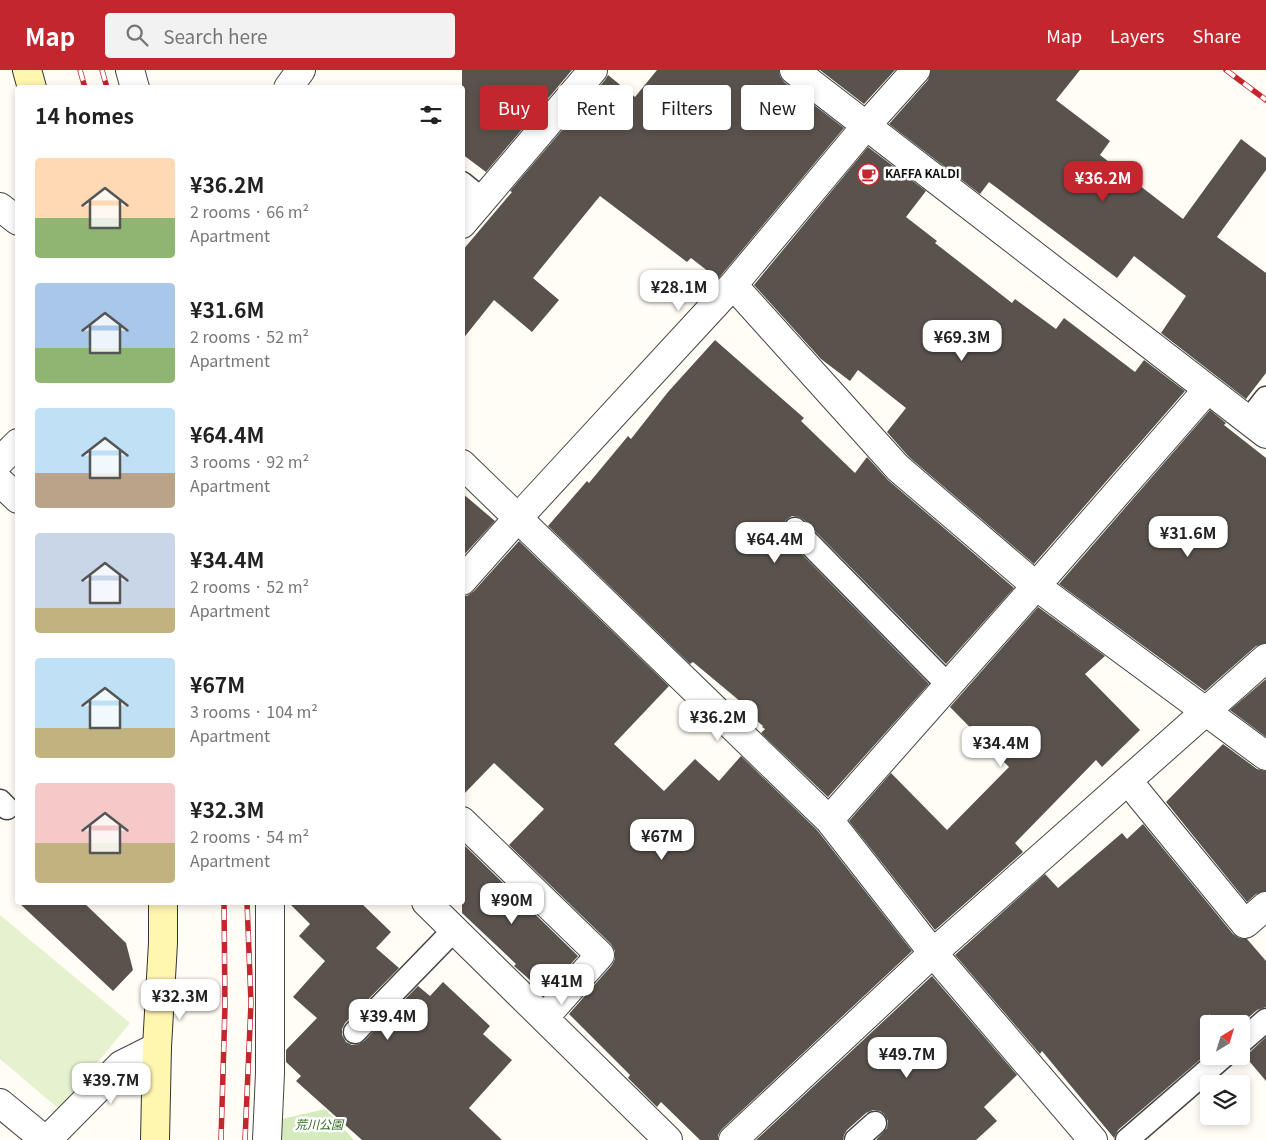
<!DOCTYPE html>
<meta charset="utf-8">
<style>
body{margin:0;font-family:Georgia,"Noto Sans JP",serif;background:#f2f2f2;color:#222;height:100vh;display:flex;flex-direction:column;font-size:19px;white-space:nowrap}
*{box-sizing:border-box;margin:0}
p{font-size:16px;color:#767676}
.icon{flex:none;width:28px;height:28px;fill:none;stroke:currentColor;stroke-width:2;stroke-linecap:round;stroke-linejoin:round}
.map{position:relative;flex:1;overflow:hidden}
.panel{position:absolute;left:15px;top:15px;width:450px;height:820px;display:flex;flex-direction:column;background:#fff;border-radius:5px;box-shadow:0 2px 8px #0003}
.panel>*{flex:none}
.top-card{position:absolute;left:480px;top:15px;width:475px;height:45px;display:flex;gap:10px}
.needle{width:32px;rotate:38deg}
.tools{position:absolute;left:1200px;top:945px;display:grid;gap:10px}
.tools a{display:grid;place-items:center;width:50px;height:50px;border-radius:5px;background:#fff;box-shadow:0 2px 8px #0003;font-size:25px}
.price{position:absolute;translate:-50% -42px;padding:0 11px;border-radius:10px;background:#fff;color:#222;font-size:16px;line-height:32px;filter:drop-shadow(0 1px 2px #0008)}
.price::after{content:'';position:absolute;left:50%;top:30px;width:15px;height:11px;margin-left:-8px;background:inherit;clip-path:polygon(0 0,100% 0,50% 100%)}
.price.active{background:#c4262e;color:#fff}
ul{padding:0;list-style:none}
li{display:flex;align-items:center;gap:15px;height:125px;padding:0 20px}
li span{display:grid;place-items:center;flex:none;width:140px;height:100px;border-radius:5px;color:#555}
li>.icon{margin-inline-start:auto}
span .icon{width:60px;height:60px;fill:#fffc;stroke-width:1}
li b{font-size:21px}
h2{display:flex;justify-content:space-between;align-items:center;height:60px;padding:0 20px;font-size:21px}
.tag{padding:0 18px;border-radius:5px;background:#fff;box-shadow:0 2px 8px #0003;font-size:18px;line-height:45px}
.tag.active{background:#c4262e;color:#fff}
header{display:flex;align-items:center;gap:30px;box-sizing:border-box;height:70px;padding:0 25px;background:#c4262e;color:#fff}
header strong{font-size:24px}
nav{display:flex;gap:28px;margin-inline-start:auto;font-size:18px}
.search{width:350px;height:45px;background:#f2f2f2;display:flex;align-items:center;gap:12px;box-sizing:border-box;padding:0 18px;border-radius:5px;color:#767676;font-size:19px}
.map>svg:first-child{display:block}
.green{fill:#d5ebbd}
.pitch{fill:#e6f2cf}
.building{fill:#5a524d}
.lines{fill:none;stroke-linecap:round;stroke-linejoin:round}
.lane-casing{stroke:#444;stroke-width:25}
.street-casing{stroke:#444;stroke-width:30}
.secondary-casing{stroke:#333;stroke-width:30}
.lane{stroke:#fff;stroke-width:22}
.street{stroke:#fff;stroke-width:28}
.secondary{stroke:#fff6b0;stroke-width:28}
.rail-casing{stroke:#c4262e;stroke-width:5.5}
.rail{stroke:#fff;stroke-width:4;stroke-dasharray:11;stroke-linecap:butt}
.labels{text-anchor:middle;stroke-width:5;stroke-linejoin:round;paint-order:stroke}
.poi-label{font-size:12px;font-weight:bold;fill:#111;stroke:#fff;text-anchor:start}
.park-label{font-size:12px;font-style:italic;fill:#2f6b1f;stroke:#fff}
</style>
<header>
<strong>Map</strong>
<div class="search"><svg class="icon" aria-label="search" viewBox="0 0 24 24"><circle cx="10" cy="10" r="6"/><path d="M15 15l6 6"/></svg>Search here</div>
<nav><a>Map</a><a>Layers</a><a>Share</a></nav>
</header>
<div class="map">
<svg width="1266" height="1070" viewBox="0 0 1266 1070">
<rect width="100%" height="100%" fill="#fffdf5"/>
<path class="green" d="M325,1039L354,1070H281L282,1049Z"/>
<path class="pitch" d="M0,845L130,953L59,1039L0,989Z"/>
<path class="building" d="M462,0H572L486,102L462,84Z
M657,0H779L780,6L784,12L844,58L718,209L691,188L687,192L600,126L533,208L559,230L532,262L494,230L462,270V181L512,122L510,121L605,10L608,5L635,27Z
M820,0H895L864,34Z
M931,0H1080L1056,30L1110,71L1100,85L1183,149L1241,69L1266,88V100L1217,167L1266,203V303L1246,329L1161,263L1186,226L1134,186L1117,208L989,112L980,124L889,54L928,10Z
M868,77L926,121L906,147L937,171L935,173L1012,233L1015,229L1056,259L1064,248L1135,302L1144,290L1185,321L1034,494L909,387L887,362L906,338L858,300L850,311L821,289L754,215Z
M715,270L804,348L801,351L855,403L867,387L888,410L1014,518L946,594L804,450L799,447L792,446L786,450L782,456V462L786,468L929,614L828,727L761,663L765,659L762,657L763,656L744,640L747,637L693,592L690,594L548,456L587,411L589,413L628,366L631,369L668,322Z
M1210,340L1226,353L1224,355L1266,388V573L1256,576L1205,621L1059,514Z
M462,423L495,451L462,487Z
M519,471L669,616L614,674L664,721L695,689L719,711L741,686L817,760L912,881L722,1059L718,1065V1070H700L661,1032L657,1037L628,1008L630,1005L569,944L612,895L615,889V881L611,874L509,775L544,739L494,693L462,726V526H467L474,521Z
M1038,537L1105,586L1085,604L1140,660L1102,697L1096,690L1015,773L1023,782L935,860L849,751L891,703L947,760L1009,697L950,637Z
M1266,609V667L1230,640Z
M1223,674L1257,699L1266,701V821L1256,824L1247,832L1166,732Z
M1143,754L1233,864L1239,868L1247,869L1266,891V937L1257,940L1241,954H1217L1209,944V982L1118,1060L1114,1068L1042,981L1040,984L955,885L1045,804L1058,818L1122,763L1127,769Z
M462,773L578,886L545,923L514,896L516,894L462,843Z
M18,832H83L126,873L133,900L113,921Z
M288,832H360L391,862L376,878L399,898L345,953L342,959V965L346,972L352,975L359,974L364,971L418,916L430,926L443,912L490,956L483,964L512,990L469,1038L502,1070H362L296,1011L301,1006L286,992V980L317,948L293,927L325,891L299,866L310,854Z
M932,906L1017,1005L984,1037L997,1051L976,1070H876L887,1058L888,1051L884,1044L880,1041L873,1040L866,1043L847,1060L844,1065L843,1070H756Z
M1266,967V1011L1244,985L1250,982Z"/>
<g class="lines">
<defs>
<path id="lane" d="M462,113L483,130
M1248,351L1266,328
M795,459L948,615
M0,731L7,738
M355,962L454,860
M1241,972L1266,950
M856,1070L875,1053
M1127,1070L1224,986"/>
<path id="street" d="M130,0L135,18
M794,0L1266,364
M288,18L301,0
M0,137L18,151
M462,154L593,0
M733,215L898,398L1036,516L1266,686
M0,391L18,373
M462,394L829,750L933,883L1093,1070
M0,412L18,429
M462,511L517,449L733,215L865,57L916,0
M1128,711L1245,854L1266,836
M829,750L1036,516L1207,320
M462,751L600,885L544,948
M426,832L668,1070
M0,1033L45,1070
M47,1070L121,995L157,977
M267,1070L270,1003V832
M733,1070L933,883L1266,588"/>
<path id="secondary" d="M27,0L32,18
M155,1070L157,977L163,873V832"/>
</defs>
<use href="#lane" class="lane-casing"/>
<use href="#street" class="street-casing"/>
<use href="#secondary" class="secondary-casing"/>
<use href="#lane" class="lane"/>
<use href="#street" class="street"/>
<use href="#secondary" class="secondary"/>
<defs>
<path id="rail" d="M80,0L85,18
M102,0L107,18
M1226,0L1266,30
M221,1070L225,936L224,832
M245,1070L251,933L247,832"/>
</defs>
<use href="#rail" class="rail-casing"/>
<use href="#rail" class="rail"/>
</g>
<defs>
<symbol id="cafe-ring" viewBox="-11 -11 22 22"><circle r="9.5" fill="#fff" stroke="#c4262e" stroke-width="1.5"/><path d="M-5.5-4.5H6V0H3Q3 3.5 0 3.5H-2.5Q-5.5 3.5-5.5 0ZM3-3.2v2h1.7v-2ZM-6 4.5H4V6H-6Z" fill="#c4262e"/></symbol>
</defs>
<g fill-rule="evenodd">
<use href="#cafe-ring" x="856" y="92" width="25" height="25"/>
</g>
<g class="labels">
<g class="poi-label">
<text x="885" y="108">KAFFA KALDI</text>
</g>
<g class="park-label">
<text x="319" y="1059">荒川公園</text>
</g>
</g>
</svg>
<div class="tools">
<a><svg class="needle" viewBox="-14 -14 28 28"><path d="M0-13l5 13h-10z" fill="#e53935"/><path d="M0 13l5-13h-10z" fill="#767676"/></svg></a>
<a><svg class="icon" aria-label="layers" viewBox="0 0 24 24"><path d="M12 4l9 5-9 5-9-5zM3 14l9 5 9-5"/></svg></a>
</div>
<b class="price active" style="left:1103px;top:133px">¥36.2M</b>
<b class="price" style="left:679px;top:242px">¥28.1M</b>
<b class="price" style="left:962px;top:292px">¥69.3M</b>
<b class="price" style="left:1188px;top:488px">¥31.6M</b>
<b class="price" style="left:775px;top:494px">¥64.4M</b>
<b class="price" style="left:718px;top:672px">¥36.2M</b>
<b class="price" style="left:1001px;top:698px">¥34.4M</b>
<b class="price" style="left:662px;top:791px">¥67M</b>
<b class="price" style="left:512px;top:855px">¥90M</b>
<b class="price" style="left:562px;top:936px">¥41M</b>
<b class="price" style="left:180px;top:951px">¥32.3M</b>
<b class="price" style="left:388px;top:971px">¥39.4M</b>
<b class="price" style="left:907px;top:1009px">¥49.7M</b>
<b class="price" style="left:111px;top:1035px">¥39.7M</b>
<div class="top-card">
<a class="tag active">Buy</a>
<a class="tag">Rent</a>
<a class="tag">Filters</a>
<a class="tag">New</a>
</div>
<section class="panel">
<h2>14 homes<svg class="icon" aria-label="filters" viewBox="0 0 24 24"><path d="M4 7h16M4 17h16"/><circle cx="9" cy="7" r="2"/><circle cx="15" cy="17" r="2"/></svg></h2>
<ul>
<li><span style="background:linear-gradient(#ffd9b3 60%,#8fb573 0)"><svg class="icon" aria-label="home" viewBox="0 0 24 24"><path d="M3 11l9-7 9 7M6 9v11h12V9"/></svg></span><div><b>¥36.2M</b><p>2 rooms · 66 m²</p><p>Apartment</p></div></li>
<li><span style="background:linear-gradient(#a9c7e8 65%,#8fb573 0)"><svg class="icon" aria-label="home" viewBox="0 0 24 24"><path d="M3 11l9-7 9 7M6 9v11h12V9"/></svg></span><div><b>¥31.6M</b><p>2 rooms · 52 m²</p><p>Apartment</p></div></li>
<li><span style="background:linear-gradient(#bfe0f5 65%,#b9a48a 0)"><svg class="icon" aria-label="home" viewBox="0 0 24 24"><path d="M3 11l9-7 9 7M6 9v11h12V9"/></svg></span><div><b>¥64.4M</b><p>3 rooms · 92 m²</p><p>Apartment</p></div></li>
<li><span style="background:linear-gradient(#c9d6e8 75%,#c2b280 0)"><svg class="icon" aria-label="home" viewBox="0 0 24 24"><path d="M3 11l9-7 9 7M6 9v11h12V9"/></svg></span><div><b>¥34.4M</b><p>2 rooms · 52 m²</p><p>Apartment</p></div></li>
<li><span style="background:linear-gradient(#bfe0f5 70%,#c2b280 0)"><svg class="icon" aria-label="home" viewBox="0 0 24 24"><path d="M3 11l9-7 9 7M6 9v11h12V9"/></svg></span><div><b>¥67M</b><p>3 rooms · 104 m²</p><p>Apartment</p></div></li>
<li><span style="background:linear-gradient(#f6c9c9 60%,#c2b280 0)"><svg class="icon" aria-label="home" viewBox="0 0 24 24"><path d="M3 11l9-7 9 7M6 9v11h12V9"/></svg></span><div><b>¥32.3M</b><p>2 rooms · 54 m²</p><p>Apartment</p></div></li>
</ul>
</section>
</div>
